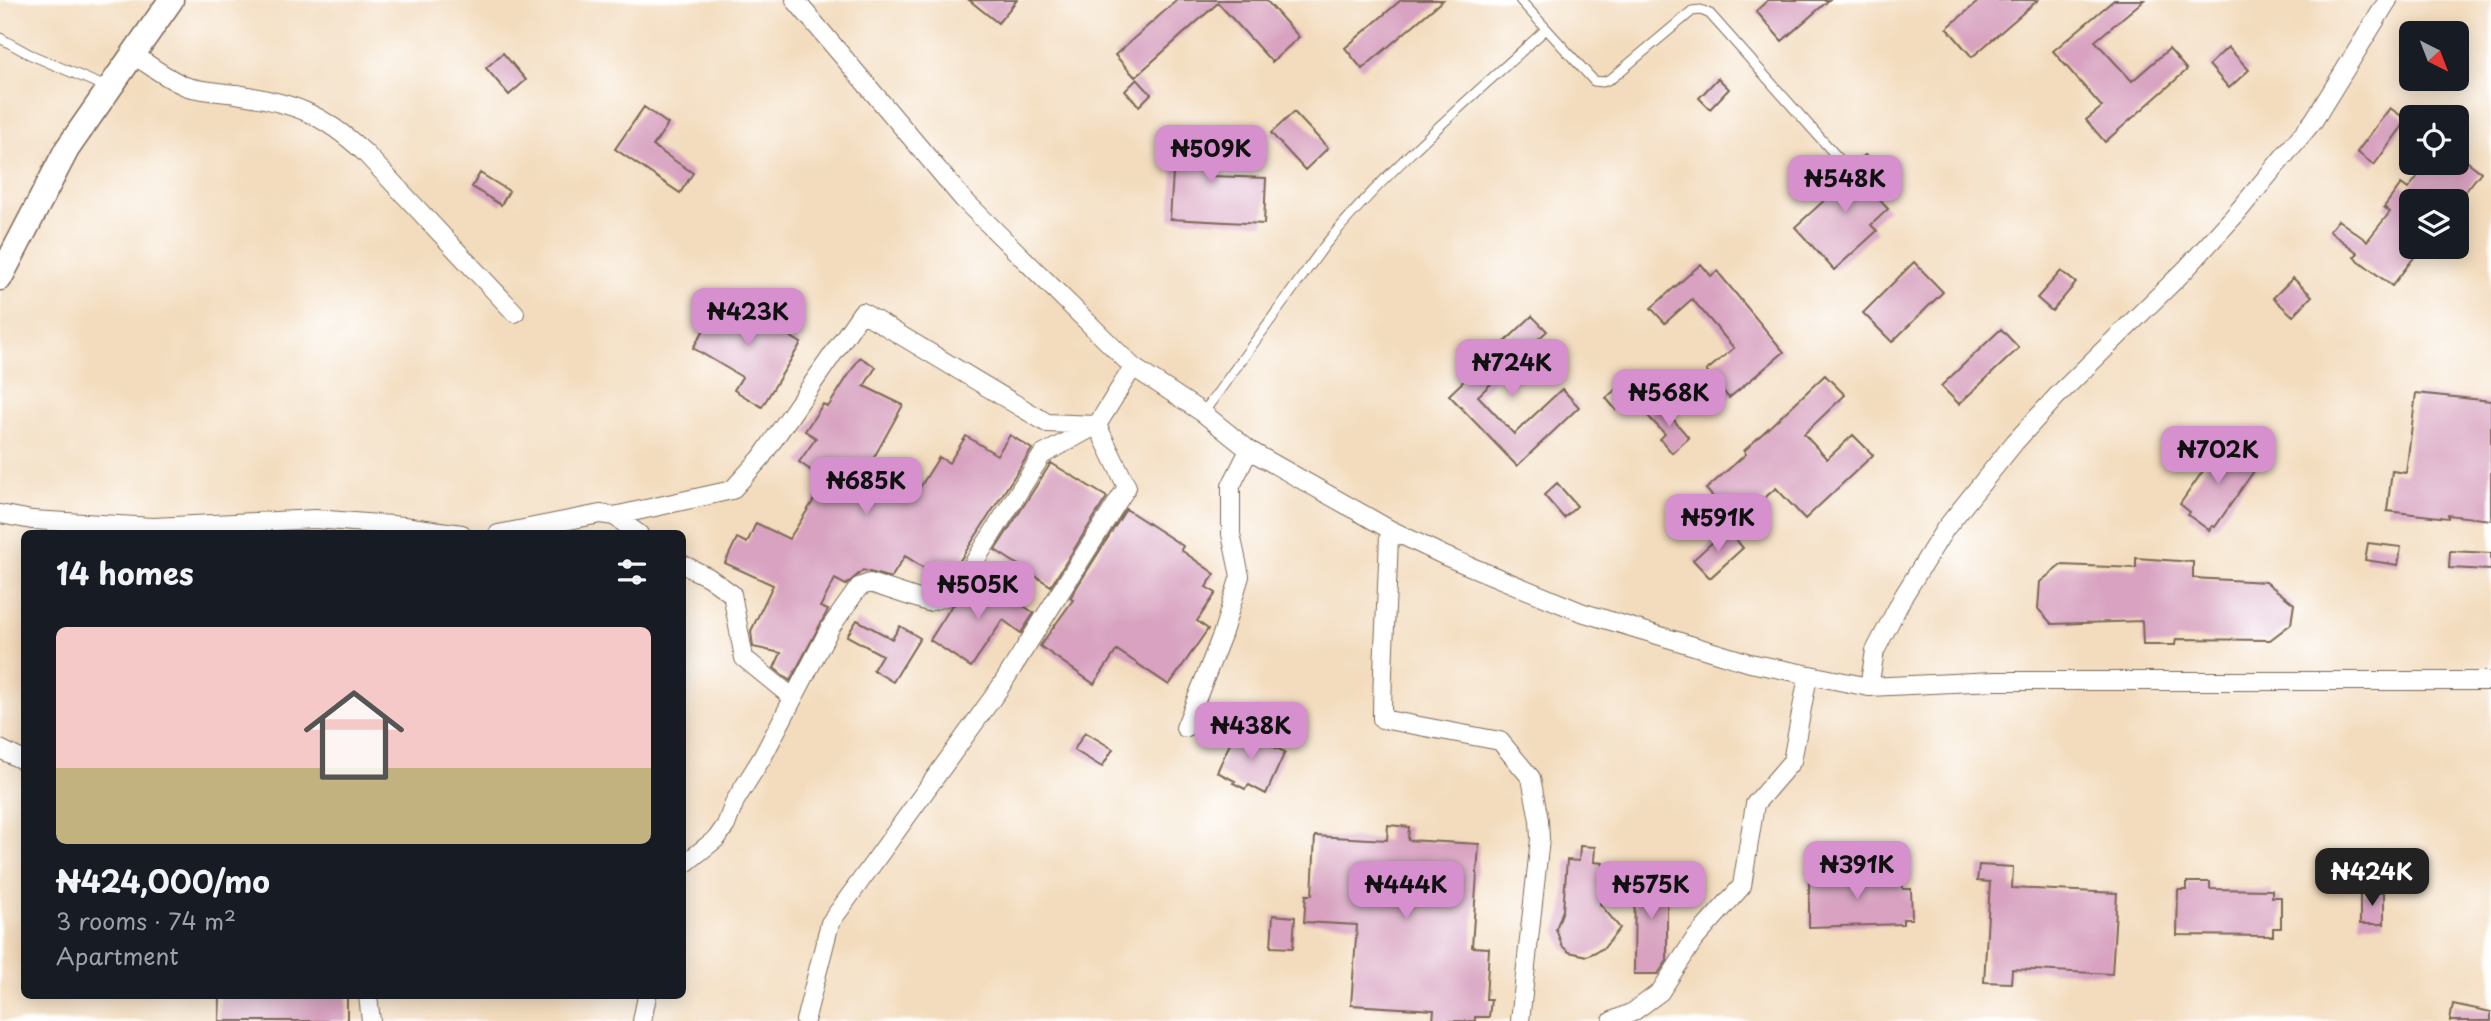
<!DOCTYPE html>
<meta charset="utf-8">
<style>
body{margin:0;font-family:"Playpen Sans",sans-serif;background:#20242c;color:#f1f3f6;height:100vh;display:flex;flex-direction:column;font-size:26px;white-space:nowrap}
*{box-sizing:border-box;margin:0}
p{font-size:23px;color:#9ea1a6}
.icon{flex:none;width:38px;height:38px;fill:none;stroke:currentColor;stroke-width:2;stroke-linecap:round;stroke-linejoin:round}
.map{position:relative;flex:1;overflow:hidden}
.sheet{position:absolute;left:21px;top:530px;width:665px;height:469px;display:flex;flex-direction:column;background:#171b24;border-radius:10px;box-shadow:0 4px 18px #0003}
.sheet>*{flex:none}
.needle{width:46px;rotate:138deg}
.tools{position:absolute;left:2399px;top:21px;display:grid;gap:14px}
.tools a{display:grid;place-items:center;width:70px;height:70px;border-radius:10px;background:#171b24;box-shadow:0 4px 18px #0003;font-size:35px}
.price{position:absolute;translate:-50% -60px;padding:0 16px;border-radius:14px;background:#d690ce;color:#111;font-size:23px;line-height:46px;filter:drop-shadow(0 2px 4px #0008)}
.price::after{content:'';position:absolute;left:50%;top:42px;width:21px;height:16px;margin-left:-10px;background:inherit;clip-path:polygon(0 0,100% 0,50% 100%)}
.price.current{background:#222;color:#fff}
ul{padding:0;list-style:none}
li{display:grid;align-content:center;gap:14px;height:371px;padding:0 35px}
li+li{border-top:2px solid #363941}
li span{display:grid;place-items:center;height:217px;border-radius:10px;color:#555}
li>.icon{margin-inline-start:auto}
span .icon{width:126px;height:126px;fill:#fffc;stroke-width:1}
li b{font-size:30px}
h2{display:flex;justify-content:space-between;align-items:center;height:84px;padding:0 35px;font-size:30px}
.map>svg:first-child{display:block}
.building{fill:#d8a2c0}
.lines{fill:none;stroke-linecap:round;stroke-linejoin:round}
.service-casing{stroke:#7b6856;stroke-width:11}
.minor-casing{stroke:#7b6856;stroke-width:20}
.secondary-casing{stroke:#7b6856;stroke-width:27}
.service{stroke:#fff;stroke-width:9}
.minor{stroke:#fff;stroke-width:18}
.secondary{stroke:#fff;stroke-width:24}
</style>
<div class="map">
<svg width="2491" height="1021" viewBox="0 0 2491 1021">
<rect width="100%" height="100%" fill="#fff"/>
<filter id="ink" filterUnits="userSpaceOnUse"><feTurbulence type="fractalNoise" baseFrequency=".0143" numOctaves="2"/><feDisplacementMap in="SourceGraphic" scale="14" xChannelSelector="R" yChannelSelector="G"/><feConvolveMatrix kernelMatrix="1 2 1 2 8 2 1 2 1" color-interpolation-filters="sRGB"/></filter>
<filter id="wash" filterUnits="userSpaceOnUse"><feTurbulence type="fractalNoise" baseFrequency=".00686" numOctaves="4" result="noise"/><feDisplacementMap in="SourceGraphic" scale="28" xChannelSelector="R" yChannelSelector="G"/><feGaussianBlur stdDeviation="1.57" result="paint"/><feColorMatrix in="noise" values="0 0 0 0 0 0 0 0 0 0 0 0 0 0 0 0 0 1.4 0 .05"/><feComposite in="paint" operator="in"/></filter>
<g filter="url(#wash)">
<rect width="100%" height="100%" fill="#f3dcbd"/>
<g id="blocks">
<path class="building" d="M969,0H1017L998,23Z
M1177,0H1266L1299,37L1272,62L1218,3L1135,77L1115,55Z
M1401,0H1443L1362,69L1345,48Z
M1768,0H1829L1782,41L1756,11Z
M1980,0H2038L1972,57L1947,28Z
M2114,0H2144L2095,41L2132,81L2169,49L2187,70L2105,142L2086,120L2102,107L2053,51Z
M2228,47L2249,70L2229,88L2209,65Z
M503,53L526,80L509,95L486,68Z
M1718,78L1729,89L1710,109L1699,98Z
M1137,79L1151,94L1139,106L1125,91Z
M644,107L668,124L653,146L693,173L680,193L615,149Z
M2390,108L2407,120L2374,165L2357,152Z
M1294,112L1328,148L1305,170L1271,133Z
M1176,127L1215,129L1212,176L1266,178L1264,224L1170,219Z
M2457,154L2481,172L2458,201H2412V247H2422L2392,286L2354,257L2358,253L2329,231L2338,220L2367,241L2390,212L2384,207L2401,184L2408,189L2428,163H2457Z
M1865,155L1883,175L1869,188L1888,209L1871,225L1877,231L1834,270L1795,227L1838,188L1834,183Z
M480,173L509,191L501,205L472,187Z
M1914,262L1943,292L1892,342L1863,313Z
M1701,264L1711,276L1717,271L1784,352L1729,398L1706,371L1734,348L1692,299L1665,323L1651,308Z
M2061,271L2076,283L2052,311L2037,298Z
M2293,278L2312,296L2293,316L2273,298Z
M724,297L755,315L759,307L785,322L780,330L801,343L762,407L734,390L742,377L693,348Z
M1532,316L1547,331L1478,396L1514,434L1562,389L1579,407L1517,466L1449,395Z
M2001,329L2019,348L1959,404L1941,386Z
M860,357L876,367L864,386L903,405L867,470L914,497L939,457L949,463L966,436L997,455L1010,435L1032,449L946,582L905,556L891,578L863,570L846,585L835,579L820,607L828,610L790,681L774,668L781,653L753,647L751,631L773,585L725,563L737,538L747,543L756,523L789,539L826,481L799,462L816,438L805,431L823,404L828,407Z
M1825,375L1845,395L1804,434L1827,459L1853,435L1873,455L1805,519L1776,488L1736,523L1706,489L1746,454L1744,451Z
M1630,377L1641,389L1616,410L1606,398Z
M2416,393L2491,401V520L2448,515V518L2387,511L2392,471L2406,473Z
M1661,405L1689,438L1672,453L1660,439L1665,434L1648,416Z
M2235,443L2250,453L2245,460L2256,468L2215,527L2212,526L2209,530L2188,515L2190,512L2180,504L2221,445L2230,451Z
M1051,463L1107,497L1051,586L995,550Z
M1557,483L1577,506L1564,518L1544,495Z
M1126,509L1183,546L1181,550L1215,574L1206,587L1216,593L1197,621L1208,629L1169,685L1117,650L1094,684L1040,646L1073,600L1070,598Z
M1727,529L1743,548L1710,578L1693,560Z
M2368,543L2401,547L2398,565L2365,560Z
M2450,551L2491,553V570L2449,568Z
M2136,558L2193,562V578L2266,582L2294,604L2291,624L2270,640L2176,639L2175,645H2143L2142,621L2052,624L2038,609L2040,582L2061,565L2136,568Z
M979,576L1034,613L1021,633L1003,620L971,667L930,640L951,607L970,591Z
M857,620L892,639L900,626L920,638L893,682L873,670L882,655L847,636Z
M1236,730L1285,752L1266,794L1249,785L1245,789L1233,783L1235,781L1217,772Z
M1085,732L1113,749L1102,767L1074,750Z
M1388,825L1409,827L1408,840L1479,844L1472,947L1489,948L1486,999H1491L1489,1017H1475V1021H1433L1434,1010L1351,1005L1357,925L1304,922L1306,895H1312L1315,836L1387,840Z
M1580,846L1595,847L1594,862L1603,863L1600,904L1620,928L1604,948L1587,956L1569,952L1562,946L1556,929L1563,910L1567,860L1579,861Z
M1979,865L2013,867L2012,888L2117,893L2112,974L2012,969L2011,983L1984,982L1990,882L1977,881Z
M1635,870H1667V961L1658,974H1634Z
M1819,870H1841V879L1902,878L1903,889H1911L1912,919H1903V924L1809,927V876H1819Z
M2187,882H2210V889L2272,890V897H2281V928H2273V936L2177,935L2178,890H2187Z
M2360,893H2384V924H2360Z
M1273,915L1295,917L1293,948L1271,947Z
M220,996H347V1021H219Z
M2453,1004L2491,1012V1021H2450Z"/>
</g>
</g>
<g filter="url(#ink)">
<use href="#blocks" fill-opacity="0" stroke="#7b6856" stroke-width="2"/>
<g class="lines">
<defs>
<path id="service" d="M1520,0L1594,81L1603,82L1612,78L1692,11L1701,10L1710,14L1839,159
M0,38L29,54L106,87
M1203,413L1325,245C1390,166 1470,99 1545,30"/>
<path id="minor" d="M795,0L963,199L1133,367L1203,413L1249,450L1389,529L1445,556L1581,612L1750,663L1869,687L1994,681H2491
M132,54C150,65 168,80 188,87C203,91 220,92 236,94C294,103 322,113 365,153L515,313
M0,514L32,520L153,527L315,519L404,526L462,534
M614,516L732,490L761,458L862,312L1047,423L1097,425L1133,367
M1389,529C1388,592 1382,656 1382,719L1500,741L1531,778L1539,820L1540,839L1520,1021
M498,534L600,514L614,516L639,534
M682,564L708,577L732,594L744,658L793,698
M1869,687L1875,651L1904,595L1945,529L2015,442L2057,396L2185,270L2236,214L2314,120L2388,0
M1185,728L1222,635L1240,576L1231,534V486L1249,450
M0,749L24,761
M682,866L717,838L726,825L735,801L763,756L830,628L859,587L870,583L928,602L949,596L961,583L1042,455L1097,425L1127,487L999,689L830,923L805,1021
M368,996L371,1021
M642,1021L647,996
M1612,1021L1633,1012L1660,992L1694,940L1742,886L1755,804L1792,761L1808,676"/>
<path id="secondary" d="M0,278L67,149L171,0"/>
</defs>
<use href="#service" class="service-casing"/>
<use href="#minor" class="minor-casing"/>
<use href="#secondary" class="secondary-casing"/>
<use href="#service" class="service"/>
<use href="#minor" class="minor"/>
<use href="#secondary" class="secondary"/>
</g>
</g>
</svg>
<div class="tools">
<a><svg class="needle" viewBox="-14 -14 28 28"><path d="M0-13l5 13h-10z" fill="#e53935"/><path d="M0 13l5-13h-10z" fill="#9ea1a6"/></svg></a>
<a><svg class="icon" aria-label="locate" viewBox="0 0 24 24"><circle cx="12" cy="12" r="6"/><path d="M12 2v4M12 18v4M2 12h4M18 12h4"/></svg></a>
<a><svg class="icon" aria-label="layers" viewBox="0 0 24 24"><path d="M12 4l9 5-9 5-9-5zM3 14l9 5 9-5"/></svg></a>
</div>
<b class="price" style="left:1211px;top:185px">₦509K</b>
<b class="price" style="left:1845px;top:215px">₦548K</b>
<b class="price" style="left:748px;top:348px">₦423K</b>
<b class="price" style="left:1512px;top:399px">₦724K</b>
<b class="price" style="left:1669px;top:429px">₦568K</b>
<b class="price" style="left:2218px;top:486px">₦702K</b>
<b class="price" style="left:866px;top:517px">₦685K</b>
<b class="price" style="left:1718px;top:554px">₦591K</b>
<b class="price" style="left:978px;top:621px">₦505K</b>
<b class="price" style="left:1251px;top:762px">₦438K</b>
<b class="price" style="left:1857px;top:901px">₦391K</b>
<b class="price current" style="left:2372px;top:908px">₦424K</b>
<b class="price" style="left:1406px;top:921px">₦444K</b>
<b class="price" style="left:1651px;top:921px">₦575K</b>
<section class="sheet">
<h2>14 homes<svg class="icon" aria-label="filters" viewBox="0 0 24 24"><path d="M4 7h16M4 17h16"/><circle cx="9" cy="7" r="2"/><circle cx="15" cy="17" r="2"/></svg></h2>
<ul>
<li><span style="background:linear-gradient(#f6c9c9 65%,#c2b280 0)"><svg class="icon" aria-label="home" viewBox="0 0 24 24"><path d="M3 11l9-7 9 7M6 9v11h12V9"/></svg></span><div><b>₦424,000/mo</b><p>3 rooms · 74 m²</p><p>Apartment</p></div></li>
</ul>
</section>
</div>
